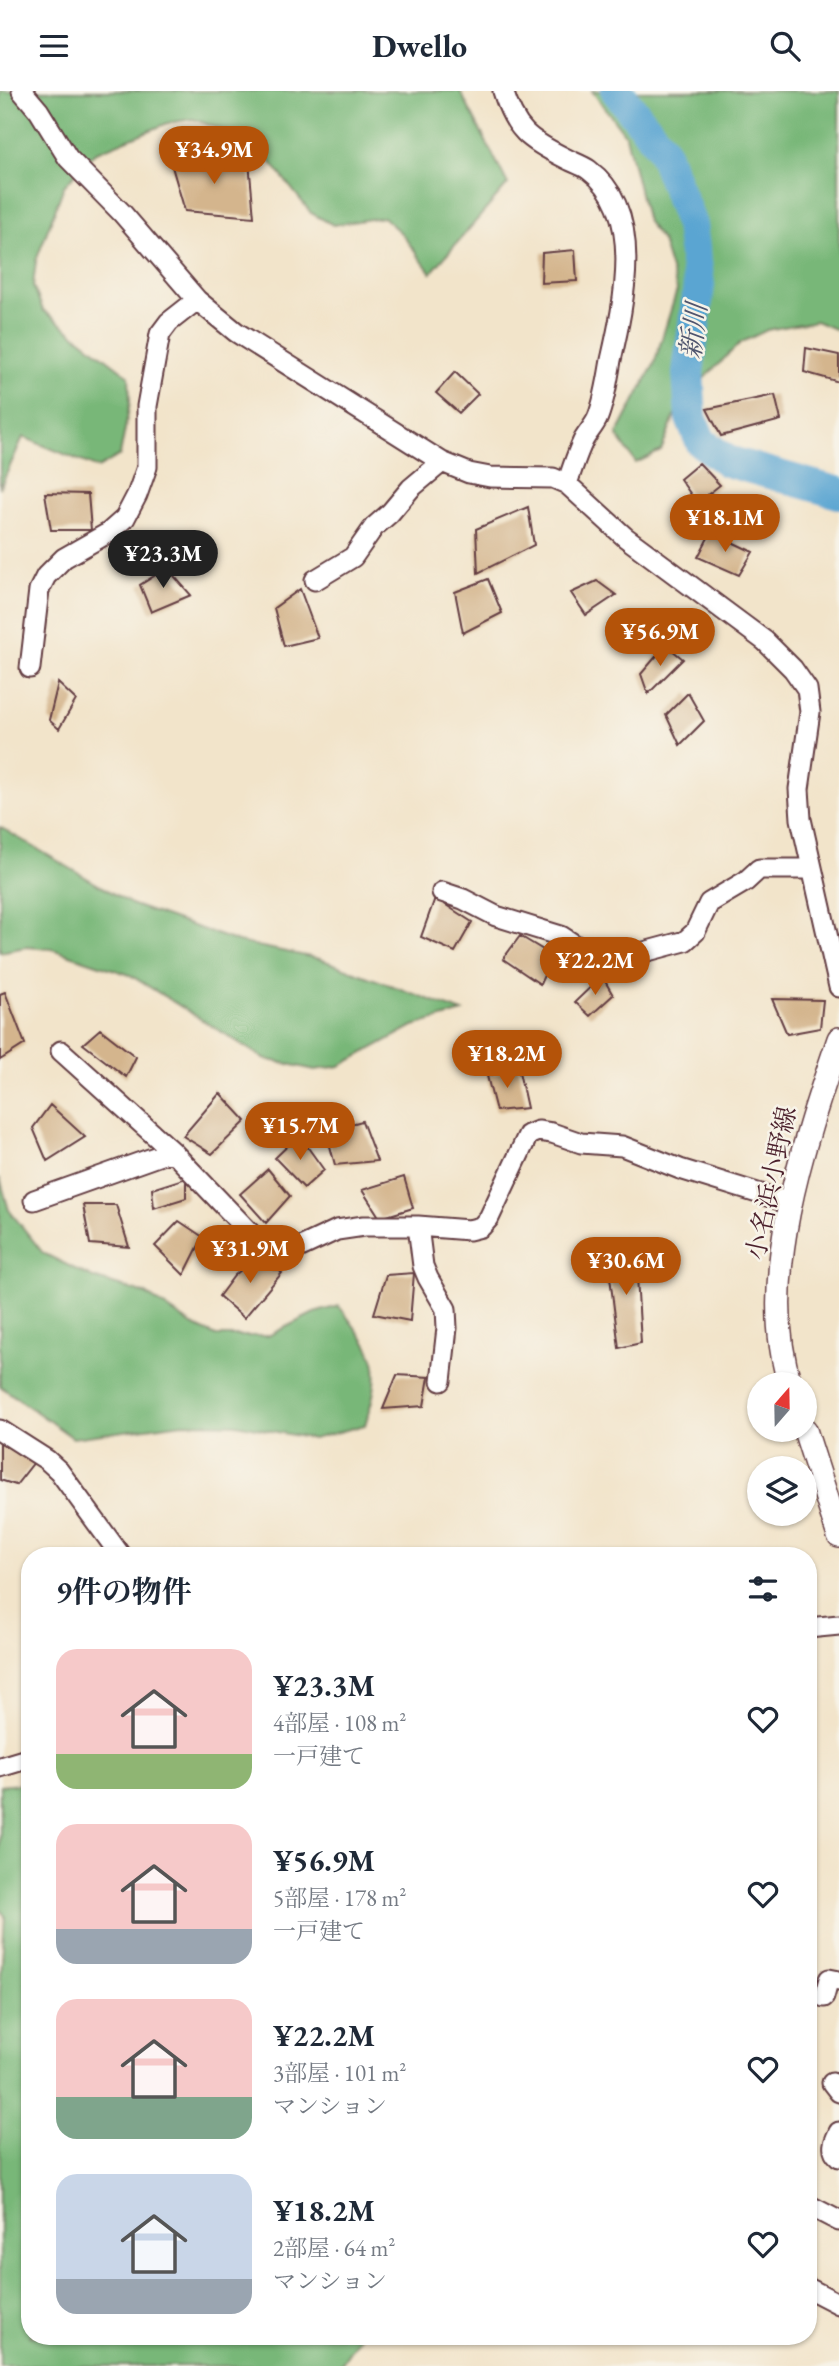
<!DOCTYPE html>
<html lang="ja">
<meta charset="utf-8">
<style>
body{margin:0;font-family:"EB Garamond","Noto Serif JP",serif;background:#f6f6f7;color:#1f2937;height:100vh;display:flex;flex-direction:column;font-size:26px;white-space:nowrap}
*{box-sizing:border-box;margin:0}
p{font-size:23px;color:#747a83}
.icon{flex:none;width:38px;height:38px;fill:none;stroke:currentColor;stroke-width:2;stroke-linecap:round;stroke-linejoin:round}
.map{position:relative;flex:1;overflow:hidden}
.drawer{position:absolute;left:21px;top:1456px;width:796px;height:798px;display:flex;flex-direction:column;background:#fff;border-radius:28px;box-shadow:0 2px 5px #0004}
.drawer>*{flex:none}
.needle{width:46px;rotate:20deg}
.tools{position:absolute;left:747px;top:1281px;display:grid;gap:14px}
.tools a{display:grid;place-items:center;width:70px;height:70px;border-radius:50%;background:#fff;box-shadow:0 2px 5px #0004;font-size:35px}
.price{position:absolute;translate:-50% -60px;padding:0 16px;border-radius:24px;background:#b45309;color:#fff;font-size:23px;line-height:46px;filter:drop-shadow(0 2px 4px #0008)}
.price::after{content:'';position:absolute;left:50%;top:42px;width:21px;height:16px;margin-left:-10px;background:inherit;clip-path:polygon(0 0,100% 0,50% 100%)}
.price.selected{background:#222;color:#fff}
ul{padding:0;list-style:none}
li{display:flex;align-items:center;gap:21px;height:175px;padding:0 35px}
li span{display:grid;place-items:center;flex:none;width:196px;height:140px;border-radius:21px;color:#555}
li>.icon{margin-inline-start:auto}
span .icon{width:84px;height:84px;fill:#fffc;stroke-width:1}
li b{font-size:30px}
h2{display:flex;justify-content:space-between;align-items:center;height:84px;padding:0 35px;font-size:30px}
header{display:flex;justify-content:space-between;align-items:center;height:91px;padding:0 35px;background:#fff;font-size:32px;font-weight:700}
.map>svg:first-child{display:block}
.forest{fill:#78b778;stroke:#616b52;stroke-width:2}
.lines{fill:none;stroke-linecap:round;stroke-linejoin:round}
.river{stroke:#5aa5d2;stroke-width:32}
.building{fill:#d4b58d}
.minor-casing{stroke:#633d43;stroke-width:23}
.major-casing{stroke:#633d43;stroke-width:26}
.minor{stroke:#fff;stroke-width:19}
.major{stroke:#fff;stroke-width:23}
.labels{text-anchor:middle;stroke-width:5;stroke-linejoin:round;paint-order:stroke}
.street-label{font-size:26px;fill:#4a1f2b;stroke:#f7f3e8}
.water-label{font-size:28px;font-style:italic;fill:#50556e;stroke:#f7f3e8}
</style>
<header><svg class="icon" aria-label="menu" viewBox="0 0 24 24"><path d="M4 6h16M4 12h16M4 18h16"/></svg>Dwello<svg class="icon" aria-label="search" viewBox="0 0 24 24"><circle cx="10" cy="10" r="6"/><path d="M15 15l6 6"/></svg></header>
<div class="map">
<svg width="839" height="2275" viewBox="0 0 839 2275">
<rect width="100%" height="100%" fill="#f7f3e8"/>
<filter id="ink" filterUnits="userSpaceOnUse"><feTurbulence type="fractalNoise" baseFrequency=".0143" numOctaves="2"/><feDisplacementMap in="SourceGraphic" scale="14" xChannelSelector="R" yChannelSelector="G"/><feConvolveMatrix kernelMatrix="1 2 1 2 8 2 1 2 1" color-interpolation-filters="sRGB"/></filter>
<filter id="wash" filterUnits="userSpaceOnUse"><feTurbulence type="fractalNoise" baseFrequency=".00686" numOctaves="4" result="noise"/><feDisplacementMap in="SourceGraphic" scale="28" xChannelSelector="R" yChannelSelector="G"/><feGaussianBlur stdDeviation="1.57" result="paint"/><feColorMatrix in="noise" values="0 0 0 0 0 0 0 0 0 0 0 0 0 0 0 0 0 1.4 0 .05"/><feComposite in="paint" operator="in"/></filter>
<g filter="url(#wash)">
<rect width="100%" height="100%" fill="#f2e4ca"/>
<path class="forest" d="M0,0H460L508,93L431,182L401,142L383,126L333,134L311,122L261,59L240,45L193,28L168,32L94,62L64,95L36,170L33,195L43,219L129,285L130,312L120,364L98,377L23,346L0,397Z
M592,0H839V240L816,230L767,239L740,252L680,311L661,360L636,372L617,344L654,273L677,199L662,150L647,131L626,45Z
M0,736L133,814L238,851L320,868L463,921L413,935L340,975L315,979L265,968L130,884L52,858L26,856L0,861Z
M0,1087L9,1119L43,1162L93,1187L146,1203L192,1234L216,1245H268L314,1222L339,1215C377,1266 385,1270 365,1334L313,1348L236,1333L183,1332L73,1347L0,1295Z
M30,1692V2245H360L340,2275H0V1901L5,1825L0,1818V1695Z"/>
<g class="lines">
<path class="river" d="M617,0L662,57L691,134L699,194L688,282L691,327L701,351L727,370L839,402"/>
</g>
<g id="blocks">
<path class="building" d="M169,65L249,71L254,126L185,120Z
M575,159L577,190L541,192L542,162Z
M806,257L839,264V291L804,281Z
M455,281L478,303L459,322L436,302Z
M775,304L781,329L721,345L707,318Z
M699,372L720,394L697,412L680,388Z
M45,402L88,403L91,439H51Z
M528,416L534,454L478,482L476,438Z
M711,441L753,461L739,484L698,466Z
M167,477L191,504L151,521L140,494Z
M488,488L502,522L463,542L455,501Z
M597,490L616,504L586,524L571,502Z
M300,498L318,547L284,555L274,517Z
M666,554L683,568L648,603L641,583Z
M58,592L76,609L59,638L49,629Z
M688,602L704,630L680,654L666,624Z
M435,807L472,831L455,861L421,846Z
M520,845L553,865L540,893L503,868Z
M602,885L613,904L590,925L575,911Z
M5,901L25,953L0,969V903Z
M772,908L823,909L820,937L787,943Z
M100,938L136,966L126,986L83,953Z
M518,976L527,1017L496,1020L487,985Z
M220,1002L246,1030L212,1063L183,1045Z
M50,1014L85,1046L47,1070L33,1037Z
M362,1030L377,1070L335,1074L326,1040Z
M299,1044L324,1079L304,1097L275,1067Z
M268,1078L290,1105L266,1132L240,1103Z
M404,1086L413,1117L380,1127L362,1099Z
M186,1087V1107L154,1117L152,1098Z
M83,1114H116L129,1156L90,1153Z
M179,1130L203,1146L184,1184L155,1155Z
M635,1152L641,1252L619,1257L608,1170Z
M259,1163L282,1182L244,1227L219,1205L234,1185Z
M414,1182L410,1230L374,1223L386,1184Z
M397,1284L429,1286L424,1315L383,1318Z
M0,1342L38,1366L16,1394L0,1389Z"/>
</g>
</g>
<g filter="url(#ink)">
<use href="#blocks" fill-opacity="0" stroke="#633d43" stroke-width="2"/>
<g class="lines">
<defs>
<path id="minor" d="M22,0L39,20L68,67L122,122L197,209L236,241L442,371L469,382L490,386L553,387L567,393L625,446L765,550L793,578L807,598L810,621L799,698L801,728L839,896
M503,0C515,39 529,49 565,67C572,71 582,74 589,79C645,120 624,212 611,269C608,287 605,308 598,326C595,334 588,341 584,348C577,362 572,378 567,393
M315,489L353,466L374,436L390,422L411,397L442,371
M30,577L39,499L46,485L64,467L108,442L125,427L137,404L147,376V315L160,243L169,231L197,209
M442,801L463,808L496,825L561,845L603,872L685,850L695,841L709,812L746,790L759,778H811
M61,960L172,1060L275,1168L337,1139L364,1135H418L469,1139L481,1136L489,1127L528,1044L538,1040L552,1042L581,1052L622,1055L680,1078L790,1112
M34,1109L172,1060
M418,1135L423,1175L428,1187L446,1218L447,1237L441,1290
M0,1339L47,1369L59,1380L121,1465
M808,1537L839,1534
M0,1676L30,1667
M824,1906L829,1888L839,1890
M832,1992L839,2001
M839,2041C834,2051 830,2058 839,2066
M808,2114L839,2130
M808,2197L839,2213"/>
<path id="major" d="M790,1293C756,1188 805,1048 839,948
M805,1339L839,1445"/>
</defs>
<use href="#minor" class="minor-casing"/>
<use href="#major" class="major-casing"/>
<use href="#minor" class="minor"/>
<use href="#major" class="major"/>
</g>
</g>
<g class="labels">
<g class="street-label">
<text transform="translate(771 1092) rotate(-78)" y="9">小名浜小野線</text>
</g>
<g class="water-label">
<text transform="translate(693 240) rotate(-83)" y="10">新川</text>
</g>
</g>
</svg>
<div class="tools">
<a><svg class="needle" viewBox="-14 -14 28 28"><path d="M0-13l5 13h-10z" fill="#e53935"/><path d="M0 13l5-13h-10z" fill="#747a83"/></svg></a>
<a><svg class="icon" aria-label="layers" viewBox="0 0 24 24"><path d="M12 4l9 5-9 5-9-5zM3 14l9 5 9-5"/></svg></a>
</div>
<b class="price" style="left:214px;top:95px">¥34.9M</b>
<b class="price" style="left:725px;top:463px">¥18.1M</b>
<b class="price selected" style="left:163px;top:499px">¥23.3M</b>
<b class="price" style="left:660px;top:577px">¥56.9M</b>
<b class="price" style="left:595px;top:906px">¥22.2M</b>
<b class="price" style="left:507px;top:999px">¥18.2M</b>
<b class="price" style="left:300px;top:1071px">¥15.7M</b>
<b class="price" style="left:250px;top:1194px">¥31.9M</b>
<b class="price" style="left:626px;top:1206px">¥30.6M</b>
<section class="drawer">
<h2>9件の物件<svg class="icon" aria-label="filters" viewBox="0 0 24 24"><path d="M4 7h16M4 17h16"/><circle cx="9" cy="7" r="2"/><circle cx="15" cy="17" r="2"/></svg></h2>
<ul>
<li><span style="background:linear-gradient(#f6c9c9 75%,#8fb573 0)"><svg class="icon" aria-label="home" viewBox="0 0 24 24"><path d="M3 11l9-7 9 7M6 9v11h12V9"/></svg></span><div><b>¥23.3M</b><p>4部屋 · 108 m²</p><p>一戸建て</p></div><svg class="icon" aria-label="heart" viewBox="0 0 24 24"><path d="M12 20l-8-8c-3-5 5-10 8-4 3-6 11-1 8 4z"/></svg></li>
<li><span style="background:linear-gradient(#f6c9c9 75%,#9aa5b1 0)"><svg class="icon" aria-label="home" viewBox="0 0 24 24"><path d="M3 11l9-7 9 7M6 9v11h12V9"/></svg></span><div><b>¥56.9M</b><p>5部屋 · 178 m²</p><p>一戸建て</p></div><svg class="icon" aria-label="heart" viewBox="0 0 24 24"><path d="M12 20l-8-8c-3-5 5-10 8-4 3-6 11-1 8 4z"/></svg></li>
<li><span style="background:linear-gradient(#f6c9c9 70%,#7fa58c 0)"><svg class="icon" aria-label="home" viewBox="0 0 24 24"><path d="M3 11l9-7 9 7M6 9v11h12V9"/></svg></span><div><b>¥22.2M</b><p>3部屋 · 101 m²</p><p>マンション</p></div><svg class="icon" aria-label="heart" viewBox="0 0 24 24"><path d="M12 20l-8-8c-3-5 5-10 8-4 3-6 11-1 8 4z"/></svg></li>
<li><span style="background:linear-gradient(#c9d6e8 75%,#9aa5b1 0)"><svg class="icon" aria-label="home" viewBox="0 0 24 24"><path d="M3 11l9-7 9 7M6 9v11h12V9"/></svg></span><div><b>¥18.2M</b><p>2部屋 · 64 m²</p><p>マンション</p></div><svg class="icon" aria-label="heart" viewBox="0 0 24 24"><path d="M12 20l-8-8c-3-5 5-10 8-4 3-6 11-1 8 4z"/></svg></li>
</ul>
</section>
</div>
